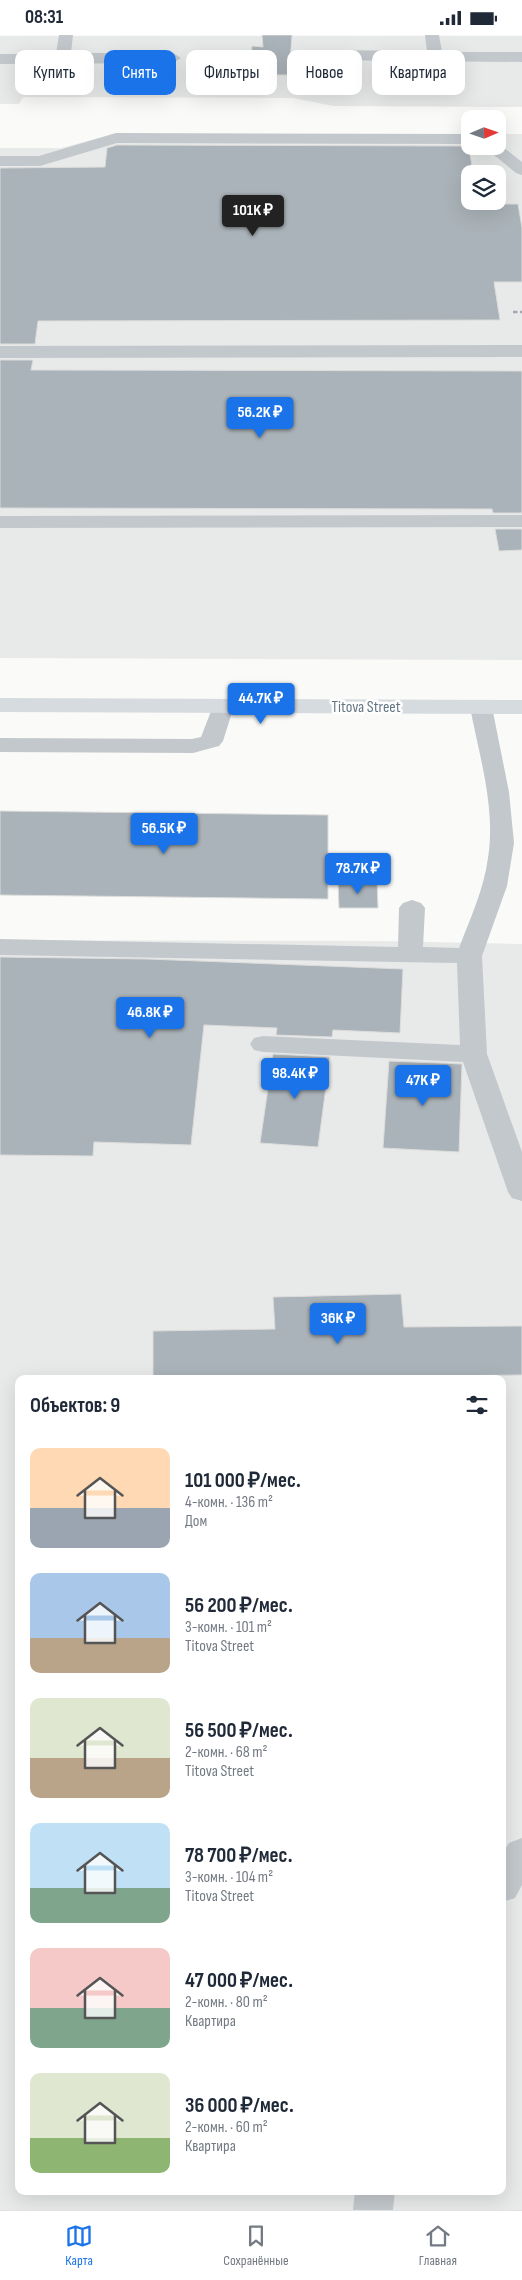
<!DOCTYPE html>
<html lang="ru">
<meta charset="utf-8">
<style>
body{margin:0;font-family:"Sofia Sans Condensed",sans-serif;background:#f2f2f3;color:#1f2937;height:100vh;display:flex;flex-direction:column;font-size:19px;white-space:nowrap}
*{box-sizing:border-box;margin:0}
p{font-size:16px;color:#747a83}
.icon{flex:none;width:28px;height:28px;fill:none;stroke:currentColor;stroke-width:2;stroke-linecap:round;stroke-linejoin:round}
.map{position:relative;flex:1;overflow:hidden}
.panel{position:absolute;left:15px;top:1340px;width:491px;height:820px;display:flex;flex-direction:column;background:#fff;border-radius:10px;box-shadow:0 5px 20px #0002}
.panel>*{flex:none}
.guide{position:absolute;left:15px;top:15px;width:492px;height:45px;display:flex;gap:10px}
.needle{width:32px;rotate:88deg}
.fabs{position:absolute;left:461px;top:75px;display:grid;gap:10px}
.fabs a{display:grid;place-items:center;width:45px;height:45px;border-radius:10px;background:#fff;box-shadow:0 5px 20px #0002;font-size:25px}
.price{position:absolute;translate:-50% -42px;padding:0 11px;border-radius:5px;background:#1a73e8;color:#fff;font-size:16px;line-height:32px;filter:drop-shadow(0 1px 2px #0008)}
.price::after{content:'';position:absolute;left:50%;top:30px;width:15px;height:11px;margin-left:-8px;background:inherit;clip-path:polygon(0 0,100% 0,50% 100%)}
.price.on{background:#222;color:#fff}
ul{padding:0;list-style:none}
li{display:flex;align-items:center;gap:15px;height:125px;padding:0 15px}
li span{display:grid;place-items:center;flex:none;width:140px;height:100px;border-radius:10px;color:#555}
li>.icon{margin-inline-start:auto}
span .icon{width:60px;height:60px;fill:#fffc;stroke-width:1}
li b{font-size:21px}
h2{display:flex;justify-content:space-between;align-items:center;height:60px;padding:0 15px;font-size:21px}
.tag{padding:0 18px;border-radius:10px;background:#fff;box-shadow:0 5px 20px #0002;font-size:18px;line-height:45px}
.tag.on{background:#1a73e8;color:#fff}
.status{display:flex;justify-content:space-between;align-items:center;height:35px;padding:0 25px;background:#fff;direction:ltr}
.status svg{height:14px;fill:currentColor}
.dock{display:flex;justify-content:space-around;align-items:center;height:70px;border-top:1px solid #e0e1e3;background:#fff;font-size:14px;color:#747a83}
.dock a{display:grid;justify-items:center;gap:2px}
.dock .on{color:#1a73e8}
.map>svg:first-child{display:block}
.built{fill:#e8e9e9;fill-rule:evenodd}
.building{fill:#aab3b9;stroke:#dcdcda}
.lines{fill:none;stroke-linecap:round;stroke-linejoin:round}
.minor{fill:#c3c8cc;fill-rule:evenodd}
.major{fill:#d6dbdf;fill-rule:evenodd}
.rail{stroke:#a2aab0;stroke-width:2.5;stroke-dasharray:4.5 2.5;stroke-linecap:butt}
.labels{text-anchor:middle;stroke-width:5;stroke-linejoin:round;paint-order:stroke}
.street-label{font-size:16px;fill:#657683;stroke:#fff}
</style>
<div class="status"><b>08:31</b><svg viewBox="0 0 49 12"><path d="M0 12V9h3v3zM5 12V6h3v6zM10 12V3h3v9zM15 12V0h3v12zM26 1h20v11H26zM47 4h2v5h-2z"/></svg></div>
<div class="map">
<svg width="522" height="2175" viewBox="0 0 522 2175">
<rect width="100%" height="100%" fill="#fafaf8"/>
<path class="built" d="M0,1H522V72L333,71L293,63L23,62L19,69H0Z
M114,99H470V111H498V99H522V625L0,623V113H61ZM470,139H498V166H470Z
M0,905L383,906L522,909V2175H0ZM19,1344H502V2156H19Z"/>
<path class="building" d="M262,0H292L289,40H249L252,11L263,12Z
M117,110L469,111L473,139H470V166H481V169H518L522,193V247H494L500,285L38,286L35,309H0V133L105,132L107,113Z
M0,325H33L31,335L522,336V478H493L492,474L0,473Z
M495,494H522V515L499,516Z
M0,776L328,780V864L0,860Z
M338,846H377L378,873H339Z
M0,922L148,924L403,934L400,998L333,995L332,1002L276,1000L277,993L204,990L191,1110L94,1107L93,1121L0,1120Z
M273,1019L330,1022L318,1112L260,1108Z
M389,1026L462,1029L459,1117L383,1113Z
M401,1259L404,1292L522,1291V1340L153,1344V1296L275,1294L273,1262Z"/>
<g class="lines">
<path class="minor" d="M59,0H73L71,18H173L181,23L173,28L0,29V19H56Z
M425,0H439L442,17H522V27L322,25L314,20L322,15L427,16Z
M116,98L470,99V109L117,108L40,131H0V121H39Z
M498,108L522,127V140L516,138L483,111H498Z
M522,310V322L0,323V311Z
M522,480V492L0,493V481Z
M223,664L231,666L234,671L223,706L219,711L193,718L0,717V703L192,704L201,702L215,666Z
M481,665L489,667L492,672L509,757L514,808L507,851L482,921L487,1019L522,1117V1166L512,1163L508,1157L463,1027L263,1017L254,1015L250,1009L254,1003L263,1001L460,1010L457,928L0,920V904L398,912L399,873L403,868L412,865L421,868L425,873L423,912L459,913C470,884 484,854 488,823C496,773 479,720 470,672L473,667Z
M522,1803V1850L515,1863L502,1867V1819L509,1808Z
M355,2156H395L393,2175H353Z"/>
<path class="major" d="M0,663L522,665V679L0,677Z"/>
<path class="rail" d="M513,277H522"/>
</g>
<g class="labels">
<g class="street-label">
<text x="366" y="677">Titova Street</text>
</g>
</g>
</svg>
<div class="fabs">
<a><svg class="needle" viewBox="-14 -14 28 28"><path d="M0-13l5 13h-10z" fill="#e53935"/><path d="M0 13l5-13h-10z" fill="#747a83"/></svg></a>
<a><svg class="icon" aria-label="layers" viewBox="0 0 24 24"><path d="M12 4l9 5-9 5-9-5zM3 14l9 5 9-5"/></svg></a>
</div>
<b class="price on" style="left:253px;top:202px">101K ₽</b>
<b class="price" style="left:260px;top:404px">56.2K ₽</b>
<b class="price" style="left:261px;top:690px">44.7K ₽</b>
<b class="price" style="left:164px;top:820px">56.5K ₽</b>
<b class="price" style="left:358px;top:860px">78.7K ₽</b>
<b class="price" style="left:150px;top:1004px">46.8K ₽</b>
<b class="price" style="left:295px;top:1065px">98.4K ₽</b>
<b class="price" style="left:423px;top:1072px">47K ₽</b>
<b class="price" style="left:338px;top:1310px">36K ₽</b>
<div class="guide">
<a class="tag">Купить</a>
<a class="tag on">Снять</a>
<a class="tag">Фильтры</a>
<a class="tag">Новое</a>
<a class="tag">Квартира</a>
</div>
<section class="panel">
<h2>Объектов: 9<svg class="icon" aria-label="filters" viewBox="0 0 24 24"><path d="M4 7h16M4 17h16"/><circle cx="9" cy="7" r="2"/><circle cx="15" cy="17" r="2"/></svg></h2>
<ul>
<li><span style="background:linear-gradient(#ffd9b3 60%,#9aa5b1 0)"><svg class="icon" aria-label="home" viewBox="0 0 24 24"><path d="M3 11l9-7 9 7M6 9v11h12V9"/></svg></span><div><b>101 000 ₽/мес.</b><p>4-комн. · 136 m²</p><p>Дом</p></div></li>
<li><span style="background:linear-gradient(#a9c7e8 65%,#b9a48a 0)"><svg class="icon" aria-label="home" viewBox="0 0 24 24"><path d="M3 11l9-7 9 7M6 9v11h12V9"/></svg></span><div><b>56 200 ₽/мес.</b><p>3-комн. · 101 m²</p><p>Titova Street</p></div></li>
<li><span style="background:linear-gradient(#dfe7d0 60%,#b9a48a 0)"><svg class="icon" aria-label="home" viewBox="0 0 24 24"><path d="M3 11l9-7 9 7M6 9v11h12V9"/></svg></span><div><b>56 500 ₽/мес.</b><p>2-комн. · 68 m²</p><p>Titova Street</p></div></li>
<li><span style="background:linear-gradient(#bfe0f5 65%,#7fa58c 0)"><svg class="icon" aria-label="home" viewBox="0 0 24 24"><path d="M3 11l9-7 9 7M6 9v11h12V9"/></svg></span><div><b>78 700 ₽/мес.</b><p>3-комн. · 104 m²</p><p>Titova Street</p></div></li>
<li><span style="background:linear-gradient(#f6c9c9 60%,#7fa58c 0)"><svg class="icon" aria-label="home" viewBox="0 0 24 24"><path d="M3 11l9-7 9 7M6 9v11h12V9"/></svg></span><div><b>47 000 ₽/мес.</b><p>2-комн. · 80 m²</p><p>Квартира</p></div></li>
<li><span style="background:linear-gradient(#dfe7d0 65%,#8fb573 0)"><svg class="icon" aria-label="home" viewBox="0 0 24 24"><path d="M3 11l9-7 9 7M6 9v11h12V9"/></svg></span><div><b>36 000 ₽/мес.</b><p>2-комн. · 60 m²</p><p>Квартира</p></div></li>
</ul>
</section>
</div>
<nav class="dock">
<a class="on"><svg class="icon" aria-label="map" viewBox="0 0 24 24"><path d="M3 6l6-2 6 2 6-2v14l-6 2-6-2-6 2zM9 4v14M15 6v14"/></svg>Карта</a>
<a><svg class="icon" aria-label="saved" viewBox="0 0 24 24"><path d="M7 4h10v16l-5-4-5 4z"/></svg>Сохранённые</a>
<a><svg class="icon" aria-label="home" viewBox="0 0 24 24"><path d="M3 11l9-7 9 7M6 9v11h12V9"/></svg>Главная</a>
</nav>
